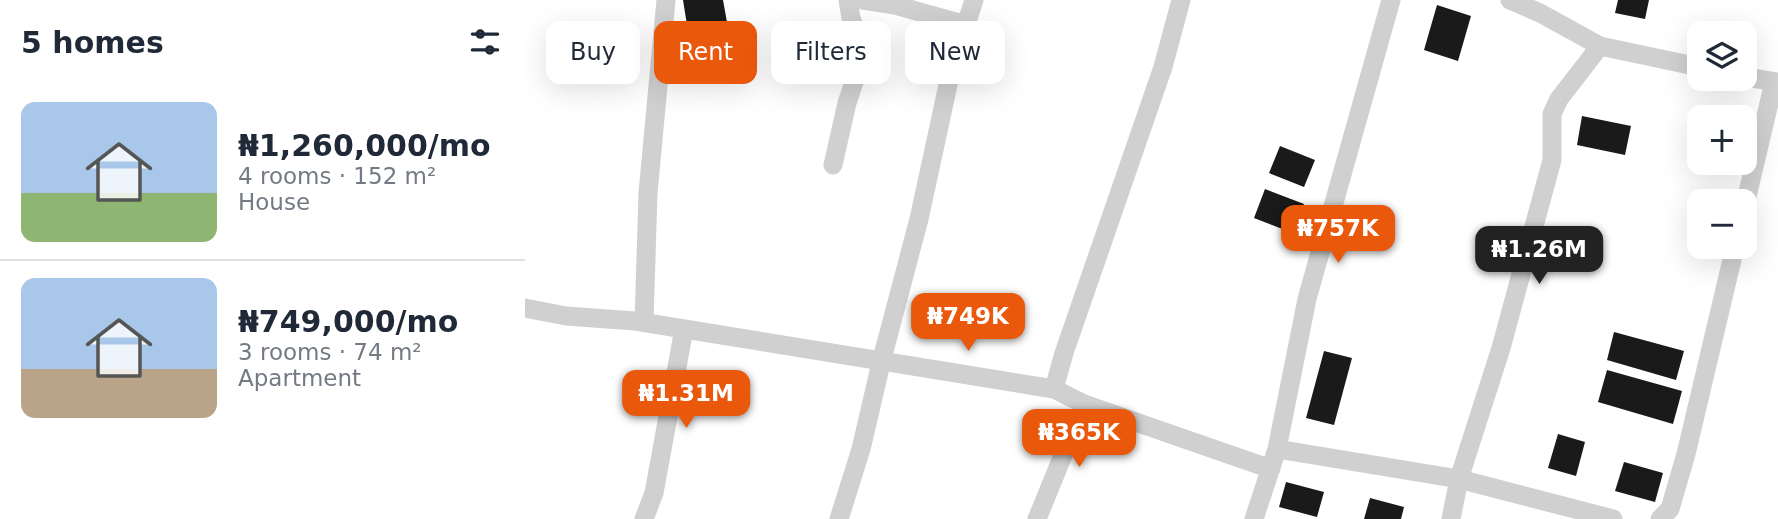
<!DOCTYPE html>
<meta charset="utf-8">
<style>
body{margin:0;font-family:"DejaVu Sans",sans-serif;background:#f6f6f7;color:#1f2937;height:100vh;display:flex;flex-direction:column;font-size:26px;white-space:nowrap}
*{box-sizing:border-box;margin:0}
p{font-size:23px;color:#747a83}
.icon{flex:none;width:38px;height:38px;fill:none;stroke:currentColor;stroke-width:2;stroke-linecap:round;stroke-linejoin:round}
.map{position:relative;flex:1;overflow:hidden}
.details{display:flex;flex-direction:column;background:#fff;width:525px}
.details>*{flex:none}
.guide{position:absolute;left:21px;top:21px;width:665px;height:63px;display:flex;gap:14px}
.controls{position:absolute;left:1162px;top:21px;display:grid;gap:14px}
.controls a{display:grid;place-items:center;width:70px;height:70px;border-radius:14px;background:#fff;box-shadow:0 7px 28px #0002;font-size:35px}
.price{position:absolute;translate:-50% -60px;padding:0 16px;border-radius:14px;background:#ea580c;color:#fff;font-size:23px;line-height:46px;filter:drop-shadow(0 2px 4px #0008)}
.price::after{content:'';position:absolute;left:50%;top:42px;width:21px;height:16px;margin-left:-10px;background:inherit;clip-path:polygon(0 0,100% 0,50% 100%)}
.price.on{background:#222;color:#fff}
ul{padding:0;list-style:none}
li{display:flex;align-items:center;gap:21px;height:175px;padding:0 21px}
li+li{border-top:2px solid #e0e1e3}
li span{display:grid;place-items:center;flex:none;width:196px;height:140px;border-radius:14px;color:#555}
li>.icon{margin-inline-start:auto}
span .icon{width:84px;height:84px;fill:#fffc;stroke-width:1}
li b{font-size:30px}
h2{display:flex;justify-content:space-between;align-items:center;height:84px;padding:0 21px;font-size:30px}
.tag{padding:0 24px;border-radius:14px;background:#fff;box-shadow:0 7px 28px #0002;font-size:24px;line-height:63px}
.tag.on{background:#ea580c;color:#fff}
main{display:flex;flex:1;min-height:0}
.map>svg:first-child{display:block}
.building{fill:#1a1a1a}
.lines{fill:none;stroke-linecap:round;stroke-linejoin:round}
.minor{stroke:#d0d0d0;stroke-width:19}
</style>
<main>
<section class="details">
<h2>5 homes<svg class="icon" aria-label="filters" viewBox="0 0 24 24"><path d="M4 7h16M4 17h16"/><circle cx="9" cy="7" r="2"/><circle cx="15" cy="17" r="2"/></svg></h2>
<ul>
<li><span style="background:linear-gradient(#a9c7e8 65%,#8fb573 0)"><svg class="icon" aria-label="home" viewBox="0 0 24 24"><path d="M3 11l9-7 9 7M6 9v11h12V9"/></svg></span><div><b>₦1,260,000/mo</b><p>4 rooms · 152 m²</p><p>House</p></div></li>
<li><span style="background:linear-gradient(#a9c7e8 65%,#b9a48a 0)"><svg class="icon" aria-label="home" viewBox="0 0 24 24"><path d="M3 11l9-7 9 7M6 9v11h12V9"/></svg></span><div><b>₦749,000/mo</b><p>3 rooms · 74 m²</p><p>Apartment</p></div></li>
</ul>
</section>
<div class="map">
<svg width="1253" height="519" viewBox="0 0 1253 519">
<rect width="100%" height="100%" fill="#fff"/>
<path class="building" d="M158,0H198L207,50L167,56Z
M1093,0H1124L1120,19L1090,13Z
M912,5L946,16L933,61L899,50Z
M1057,116L1106,126L1100,155L1052,145Z
M755,146L790,160L779,187L744,173Z
M740,189L779,204L768,233L729,218Z
M1089,332L1159,351L1151,380L1082,360Z
M799,351L827,358L809,425L781,418Z
M1082,370L1157,391L1148,424L1073,402Z
M1033,434L1060,442L1051,476L1023,468Z
M1099,462L1138,473L1130,502L1090,491Z
M761,482L799,492L792,517L754,507Z
M845,498L879,507L876,519H839Z"/>
<g class="lines">
<path class="minor" d="M338,0L370,5L441,25
M985,0L1015,13L1075,46L1174,67
M1220,77L1253,82
M308,165L322,103L333,70L336,45L326,18L323,0
M1220,205L1249,82
M0,308L41,316L110,321L529,389L559,404L746,469
M119,322L123,193L141,0
M529,389L539,353L638,67L656,0
M752,449L934,479L1088,519
M119,519L129,493L159,329
M314,519L336,449L357,359L394,219L426,71L449,0
M512,519L559,404
M729,519L752,449L782,299L866,0
M926,519L934,479L976,348L1027,160V114L1034,99L1075,46
M1135,519L1145,509L1161,454L1210,247"/>
</g>
</svg>
<div class="controls">
<a><svg class="icon" aria-label="layers" viewBox="0 0 24 24"><path d="M12 4l9 5-9 5-9-5zM3 14l9 5 9-5"/></svg></a>
<a>+</a>
<a>−</a>
</div>
<b class="price" style="left:813px;top:265px">₦757K</b>
<b class="price on" style="left:1014px;top:286px">₦1.26M</b>
<b class="price" style="left:443px;top:353px">₦749K</b>
<b class="price" style="left:161px;top:430px">₦1.31M</b>
<b class="price" style="left:554px;top:469px">₦365K</b>
<div class="guide">
<a class="tag">Buy</a>
<a class="tag on">Rent</a>
<a class="tag">Filters</a>
<a class="tag">New</a>
</div>
</div>
</main>
